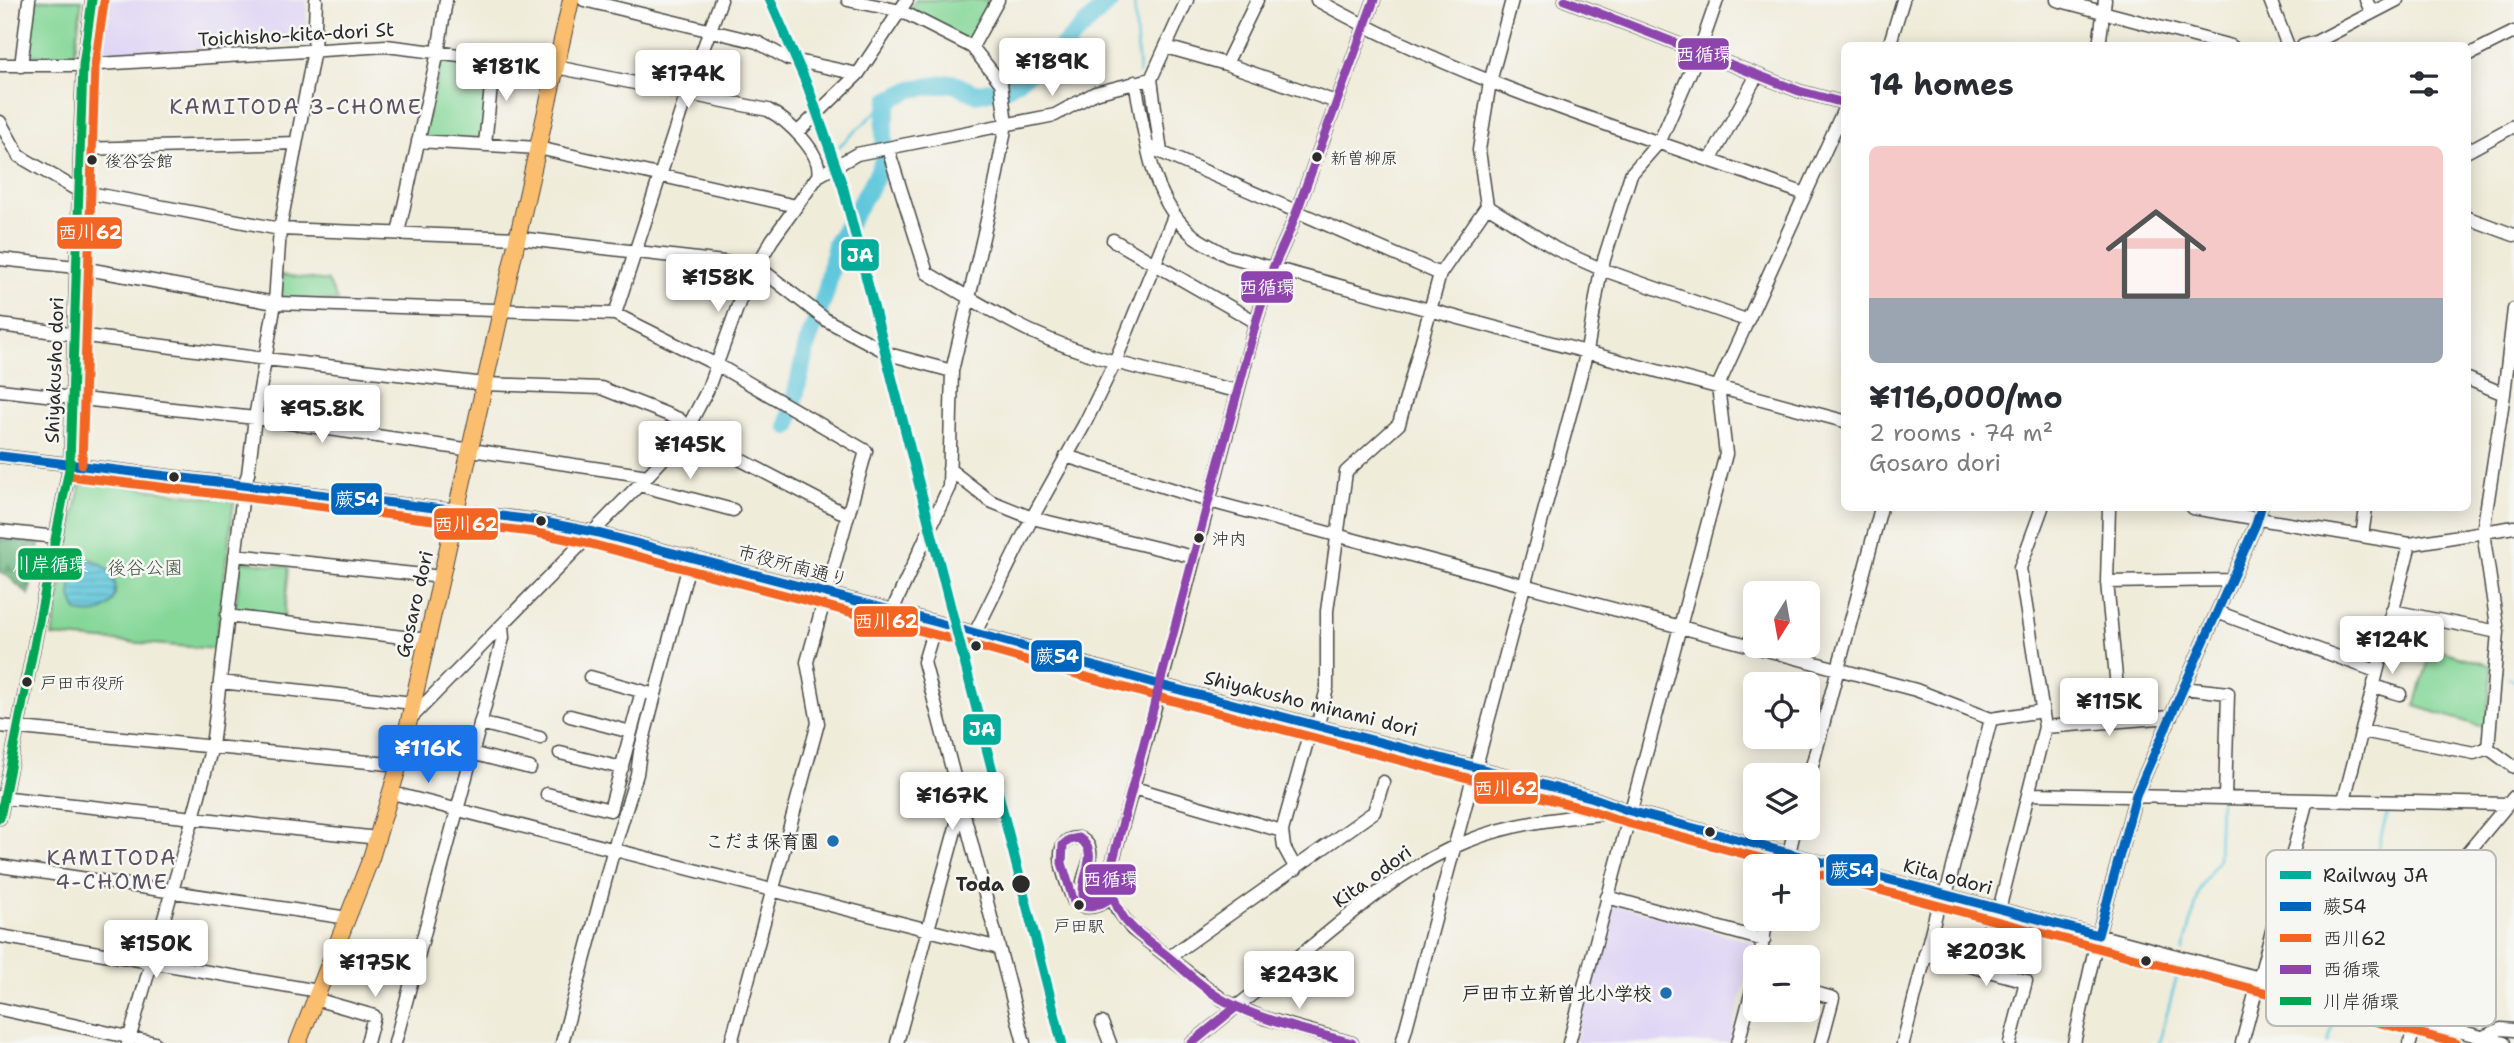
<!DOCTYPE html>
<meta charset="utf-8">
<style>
body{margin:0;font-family:"Shantell Sans","Klee One",sans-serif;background:#f2f2f3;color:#2b2b33;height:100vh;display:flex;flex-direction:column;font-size:26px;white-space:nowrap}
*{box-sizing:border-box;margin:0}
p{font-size:23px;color:#7c7c81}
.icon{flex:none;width:38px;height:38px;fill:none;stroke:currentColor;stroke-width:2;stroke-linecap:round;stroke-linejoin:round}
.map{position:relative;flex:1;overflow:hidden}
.drawer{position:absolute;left:1841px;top:42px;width:630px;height:469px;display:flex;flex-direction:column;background:#fff;border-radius:10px;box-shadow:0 4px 18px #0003}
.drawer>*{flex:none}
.needle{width:46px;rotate:191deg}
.tools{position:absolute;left:1743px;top:581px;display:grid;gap:14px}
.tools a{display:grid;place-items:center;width:77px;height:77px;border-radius:10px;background:#fff;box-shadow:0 4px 18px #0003;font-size:35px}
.price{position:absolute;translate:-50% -60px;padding:0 16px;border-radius:7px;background:#fff;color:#222;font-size:23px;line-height:46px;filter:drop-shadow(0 2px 4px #0008)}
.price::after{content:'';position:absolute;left:50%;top:42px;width:21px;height:16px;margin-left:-10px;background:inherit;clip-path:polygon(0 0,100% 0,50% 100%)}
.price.selected{background:#1a73e8;color:#fff}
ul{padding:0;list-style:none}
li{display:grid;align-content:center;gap:14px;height:371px;padding:0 28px}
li+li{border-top:2px solid #e1e1e2}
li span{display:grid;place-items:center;height:217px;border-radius:10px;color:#555}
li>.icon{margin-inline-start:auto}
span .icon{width:126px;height:126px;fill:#fffc;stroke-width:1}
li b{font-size:30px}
h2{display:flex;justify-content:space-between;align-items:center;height:84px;padding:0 28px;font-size:30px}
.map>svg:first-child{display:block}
.built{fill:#dfd5f5}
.forest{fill:url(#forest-firs);stroke:#4c7256;stroke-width:2}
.green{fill:#85d798;stroke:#588162;stroke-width:2}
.water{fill:url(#water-rules);stroke:#467984;stroke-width:2}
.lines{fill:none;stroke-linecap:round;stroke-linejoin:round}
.stream{stroke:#60c7dc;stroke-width:2.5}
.river{stroke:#60c7dc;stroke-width:18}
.minor-casing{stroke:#494845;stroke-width:15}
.major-casing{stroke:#494845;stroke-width:18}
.minor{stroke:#fff;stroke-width:12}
.major{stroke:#fbbd6e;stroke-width:16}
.bus-1-casing{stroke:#f6f6f2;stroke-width:14}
.bus-2-casing{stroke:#f6f6f2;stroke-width:14}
.bus-3-casing{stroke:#f6f6f2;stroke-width:14}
.bus-4-casing{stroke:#f6f6f2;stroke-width:14}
.bus-1{stroke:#0065bd;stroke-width:9}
.bus-2{stroke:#f26522;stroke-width:9}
.bus-3{stroke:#8e44ad;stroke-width:9}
.bus-4{stroke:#00a651;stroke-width:9}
.rail-1-casing{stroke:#f6f6f2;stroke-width:16}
.rail-1{stroke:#00ac9a;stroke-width:10}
.bus-dot{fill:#2b2b2b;stroke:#f6f6f2;stroke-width:2.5}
.poi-dot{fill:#1f6fb2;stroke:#f6f6f2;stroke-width:2.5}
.labels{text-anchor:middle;stroke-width:5;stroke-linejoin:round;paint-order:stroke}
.bus-label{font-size:17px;fill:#2b2b2b;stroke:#f6f6f2;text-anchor:start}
.street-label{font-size:19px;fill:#2b2b2b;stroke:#f6f6f2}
.park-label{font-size:19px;fill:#425646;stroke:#f6f6f2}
.poi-label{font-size:19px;font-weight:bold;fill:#2b2b2b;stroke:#f6f6f2;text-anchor:end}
.stop-label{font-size:19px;font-weight:bold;fill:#2b2b2b;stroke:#f6f6f2;text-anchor:end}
.neighbourhood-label{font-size:21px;letter-spacing:2px;fill:#5b5361;stroke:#f6f6f2}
.key{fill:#f6f6f2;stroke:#b9b9b6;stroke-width:2}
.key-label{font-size:19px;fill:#2b2b2b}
.line-badge{stroke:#f6f6f2;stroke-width:2.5}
.badge-label{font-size:19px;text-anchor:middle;font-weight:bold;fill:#fff}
</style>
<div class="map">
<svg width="2514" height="1043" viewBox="0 0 2514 1043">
<defs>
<pattern id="forest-firs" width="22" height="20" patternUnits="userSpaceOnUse" patternTransform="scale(1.75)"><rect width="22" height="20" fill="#6cb880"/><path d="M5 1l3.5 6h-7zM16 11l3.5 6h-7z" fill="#599669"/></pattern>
<pattern id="water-rules" width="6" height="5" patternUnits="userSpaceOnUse" patternTransform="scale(1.75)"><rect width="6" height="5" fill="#60c7dc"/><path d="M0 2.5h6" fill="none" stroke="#4fa2b3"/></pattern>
</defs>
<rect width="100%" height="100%" fill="#f6f6f2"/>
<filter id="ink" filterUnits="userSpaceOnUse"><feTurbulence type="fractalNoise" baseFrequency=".0143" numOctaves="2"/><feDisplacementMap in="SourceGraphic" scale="14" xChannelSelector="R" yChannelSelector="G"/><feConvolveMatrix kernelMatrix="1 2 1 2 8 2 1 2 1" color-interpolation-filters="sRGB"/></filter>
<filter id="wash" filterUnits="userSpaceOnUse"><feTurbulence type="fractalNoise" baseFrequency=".00686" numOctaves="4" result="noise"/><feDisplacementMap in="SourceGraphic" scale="28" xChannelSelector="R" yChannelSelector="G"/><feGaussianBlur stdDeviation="1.57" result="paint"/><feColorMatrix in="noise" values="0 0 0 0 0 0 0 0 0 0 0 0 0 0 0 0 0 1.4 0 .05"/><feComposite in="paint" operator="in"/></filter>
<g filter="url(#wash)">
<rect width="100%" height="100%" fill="#f0ecda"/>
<path class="built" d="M102,0H307L306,41L94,56Z
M1612,904L1756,943L1729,1043H1575Z"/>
<path class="forest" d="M0,539L39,544L29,595L9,577L0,572Z"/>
<path class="green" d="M32,0H82L74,57L25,55Z
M916,0H994L968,42L909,11Z
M442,59L490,65L483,141L422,138Z
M282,275L328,281L338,301L278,299Z
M81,480L234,501L215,649L52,636Z
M241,561L289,567L284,618L235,614Z
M2432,648L2492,666L2486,728L2415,706Z"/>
<path class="water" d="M89,559C129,569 122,623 78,612C65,594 70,571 89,559Z"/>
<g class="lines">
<path class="stream" d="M1134,0L1139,74
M822,162L889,100
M2508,677L2514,680
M2183,952L2200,889L2218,860L2220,801
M2340,996L2389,806
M2159,1043L2181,962
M2328,1043L2339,1002"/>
<path class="river" d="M788,426L807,345L826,292L836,244L875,179L884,159V126L889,100L912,89L952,83L976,94L1007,87L1050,59L1111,0"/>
</g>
</g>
<g filter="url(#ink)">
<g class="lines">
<defs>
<path id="minor" d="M584,0L757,42L788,59L858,74
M848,0L901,11L972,47L1001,83L1006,124L994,190L952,371L949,487L892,611
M1317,0C1470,86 1641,134 1805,194
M1512,0L1490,82L1479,150L1487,206L1556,249L1601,269L1746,320
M1565,0L1799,91L1844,103
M2057,0L2231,46
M2270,0L2288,46
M2366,0L2372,13
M1889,46L1903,0
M2099,46L2105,0
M2303,46L2316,42L2397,0
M972,47L998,0
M1166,47L1226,64L1336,102
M2468,55L2514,32
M1226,64L1257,0
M0,65H83L386,46L556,67L768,110C787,120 823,153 818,176
M21,66L29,0
M1151,79L1161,152
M1135,82C1146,137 1149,199 1195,237C1205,244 1217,250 1228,256L1844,421
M0,122L19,156L79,191L280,229L518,238L757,266L826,320L892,355L952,371
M797,133L858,74L907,0
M418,141L538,148L796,206
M485,144L494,58
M1149,147L1440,274
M80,149L296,143
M888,149L927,273C961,293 995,314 1030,331C1096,362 1168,375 1238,391
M2468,151L2514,126
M1711,159L1757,75
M2468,218L2514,235
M398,233L438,52L446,0
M1113,240L1256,322
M0,259L76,267L275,303L615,314L721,367L866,451L807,662L818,723L731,1043
M2514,309L2504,394L2483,532L2498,632L2488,748L2514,767
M615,314L687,93L721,0
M0,325L266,359L485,384L601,388L679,419L693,435L847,515
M2468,379L2504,394
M0,390L255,418L648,476
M0,456L534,520L594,532L936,622L1161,685L1594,798L1630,811
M1066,456L1209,501L1916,690L1991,719L2042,711
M949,469L990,501L1032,518L1194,557
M639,485L733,510
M2109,508L2107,582L2120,720
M2193,508L2410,544L2514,527
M0,531L56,537
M2362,536L2366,508
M235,555L442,577
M2107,582L2231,580
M2392,611L2498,632
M2217,612L2376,671
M227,616L428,640
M936,622L924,662L1024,1043
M975,633L1032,518L1084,425L1115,362L1174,216
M590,677L648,693
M220,682L413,703
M2373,686L2400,694
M2183,688L2228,693L2225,798
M570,716L631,732
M410,719L639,485L664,458L687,429L707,391L740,300L757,266L772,240L818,176L857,154L1055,115L1095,93L1151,79L1187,0
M480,723L540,738
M1318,724L1327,688V611L1346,472L1399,424L1440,274L1487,206
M0,726L399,765
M2045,727L2171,717
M2362,731L2474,753L2488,748
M471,753L530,768
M560,753L622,768
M1808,781L1881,508
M1134,788L1282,831
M392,793L999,948
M547,794L610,810L642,691
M2030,794L2508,804
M0,797L378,838
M2344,800L2410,544
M0,818L70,464L83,65L92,0
M1079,838C1105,850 1077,876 1083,895L1088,898L1112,897C1100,906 1087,912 1074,902C1067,885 1046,837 1079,838Z
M0,866L348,918
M1781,866L1789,853L1795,828
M1296,869L1284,847L1282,831L1312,724
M1946,895L1991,719
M1607,897L1764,940
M1999,910L2045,727L2020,568L2042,508
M0,936L318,991
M1925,954L2026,981L2010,1043
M1760,957L1767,919
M1168,958L1374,812L1383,782
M1978,968L1995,908
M1808,991L1833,998L1821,1043
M315,999L374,1016L367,1043
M0,1009L155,1043
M1102,1023L1110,1043
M2483,1037L2501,1029L2514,1030
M128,1043L193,818L212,746L244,485L248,474L255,418L275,303L280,229L314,50L316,0
M395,1043L503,638L502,626
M562,1043L614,848L637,774L640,752L691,557
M897,1043L962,805
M1192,1043C1232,1010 1273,978 1313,945C1362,905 1408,864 1468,841C1519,820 1576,817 1630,811L2504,1043
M1352,1043L1264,1018L1223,1000L1132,929L1117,909L1111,894L1110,871L1116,849L1161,685L1256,322L1273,268L1290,230L1374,0
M1402,1043L1587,351L1601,269L1631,174L1660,141L1699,52L1717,0
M1569,1043L1726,454L1718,386L1844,109
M1738,1043L1755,979
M1903,1043L1941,894
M2074,1043L2098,935L2136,795L2256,524L2261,508
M2242,1043L2307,800
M2410,1043L2454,874L2459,863L2514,797"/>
<path id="major" d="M298,1043L371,858L399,765L571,0"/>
</defs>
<use href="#minor" class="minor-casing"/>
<use href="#major" class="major-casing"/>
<use href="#minor" class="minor"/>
<use href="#major" class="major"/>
<defs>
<path id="bus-1" d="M0,456L534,520L594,532L936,622L1161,685L1594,798L1630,811L2098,935
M2098,935L2136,795L2256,524L2261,508"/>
<path id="bus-2" d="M82,464L95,66L104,2
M69,476L532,532L591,544L933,634L1158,697L1590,810L1627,823L1790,866
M1808,871L2456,1043"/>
<path id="bus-3" d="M1565,0L1799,91L1844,103
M1079,838C1101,853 1081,874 1083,895L1088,898L1112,897C1099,906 1088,911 1074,902L1062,863L1063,845L1069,840Z
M1192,1043L1236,1007
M1352,1043C1309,1031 1265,1022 1225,1001C1204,990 1185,970 1166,955C1131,928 1112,918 1110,871L1256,322L1273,268L1290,230L1374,0"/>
<path id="bus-4" d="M0,818L70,464L83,65L92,0"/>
</defs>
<use href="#bus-1" class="bus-1-casing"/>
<use href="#bus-2" class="bus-2-casing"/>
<use href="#bus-3" class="bus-3-casing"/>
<use href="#bus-4" class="bus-4-casing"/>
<use href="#bus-1" class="bus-1"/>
<use href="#bus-2" class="bus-2"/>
<use href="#bus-3" class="bus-3"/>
<use href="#bus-4" class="bus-4"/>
<defs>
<path id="rail-1" d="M770,0L808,87L843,187L1062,1043"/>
</defs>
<use href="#rail-1" class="rail-1-casing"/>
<use href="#rail-1" class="rail-1"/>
</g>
</g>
<g class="bus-dot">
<circle cx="1317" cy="157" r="6"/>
<circle cx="92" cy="160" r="6"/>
<circle cx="174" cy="477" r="6"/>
<circle cx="541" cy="521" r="6"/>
<circle cx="1199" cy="538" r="6"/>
<circle cx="976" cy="646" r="6"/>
<circle cx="27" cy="682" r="6"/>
<circle cx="1710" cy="832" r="6"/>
<circle cx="1021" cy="884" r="10"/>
<circle cx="1079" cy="905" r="6"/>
<circle cx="2146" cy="961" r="6"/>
</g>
<g class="poi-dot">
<circle cx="833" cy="841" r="7"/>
<circle cx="1666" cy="993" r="7"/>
</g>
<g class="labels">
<g class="bus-label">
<text x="1330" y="164">新曽柳原</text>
<text x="105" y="167">後谷会館</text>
<text x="1212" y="545">沖内</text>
<text x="40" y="689">戸田市役所</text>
<text x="1079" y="932" text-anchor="middle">戸田駅</text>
</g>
<g class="street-label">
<text transform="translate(296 34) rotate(-3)" y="7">Toichisho-kita-dori St</text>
<text transform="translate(54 370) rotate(-88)" y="7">Shiyakusho dori</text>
<text transform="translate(793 565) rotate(15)" y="7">市役所南通り</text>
<text transform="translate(414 604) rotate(-77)" y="7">Gosaro dori</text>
<text transform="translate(1311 703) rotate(14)" y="7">Shiyakusho minami dori</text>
<text transform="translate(1372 876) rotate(-36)" y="7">Kita odori</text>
<text transform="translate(1948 876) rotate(15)" y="7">Kita odori</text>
</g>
<g class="park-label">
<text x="145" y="574">後谷公園</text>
</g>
<g class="poi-label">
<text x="819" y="848">こだま保育園</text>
<text x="1652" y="1000">戸田市立新曽北小学校</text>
</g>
<g class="stop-label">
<text x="1004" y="891">Toda</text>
</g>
<g class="neighbourhood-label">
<text x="296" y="114">KAMITODA 3-CHOME</text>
<text x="112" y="865">KAMITODA<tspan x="112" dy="24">4-CHOME</tspan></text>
</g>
</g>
<rect x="2266" y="850" width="230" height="176" rx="10" class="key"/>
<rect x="2280" y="871" width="31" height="8" fill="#00ac9a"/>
<rect x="2280" y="902" width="31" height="9" fill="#0065bd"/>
<rect x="2280" y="934" width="31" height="8" fill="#f26522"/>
<rect x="2280" y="965" width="31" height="9" fill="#8e44ad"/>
<rect x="2280" y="997" width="31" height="8" fill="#00a651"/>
<g class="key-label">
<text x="2323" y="882">Railway JA</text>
<text x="2323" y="913">蕨54</text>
<text x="2323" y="945">西川62</text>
<text x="2323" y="976">西循環</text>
<text x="2323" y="1008">川岸循環</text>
</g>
<g class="line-badge">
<rect x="1677" y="37" width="53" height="34" rx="7" fill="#8e44ad"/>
<rect x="56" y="216" width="67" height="34" rx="7" fill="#f26522"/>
<rect x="840" y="238" width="40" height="34" rx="7" fill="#00ac9a"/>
<rect x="1240" y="270" width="54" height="34" rx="7" fill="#8e44ad"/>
<rect x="330" y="482" width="53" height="34" rx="7" fill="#0065bd"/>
<rect x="433" y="507" width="66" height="34" rx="7" fill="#f26522"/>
<rect x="17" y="547" width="66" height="34" rx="7" fill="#00a651"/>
<rect x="853" y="605" width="66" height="33" rx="7" fill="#f26522"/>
<rect x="1030" y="639" width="53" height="34" rx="7" fill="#0065bd"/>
<rect x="962" y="713" width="40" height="33" rx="7" fill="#00ac9a"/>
<rect x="1473" y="771" width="66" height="34" rx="7" fill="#f26522"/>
<rect x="1825" y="853" width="54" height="34" rx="7" fill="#0065bd"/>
<rect x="1084" y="863" width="53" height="33" rx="7" fill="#8e44ad"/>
</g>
<g class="badge-label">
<text x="1704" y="61">西循環</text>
<text x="90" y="239">西川62</text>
<text x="860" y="262">JA</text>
<text x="1267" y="294">西循環</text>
<text x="357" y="506">蕨54</text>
<text x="466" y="531">西川62</text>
<text x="50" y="571">川岸循環</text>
<text x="886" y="628">西川62</text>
<text x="1057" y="663">蕨54</text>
<text x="982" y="736">JA</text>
<text x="1506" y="795">西川62</text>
<text x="1852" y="877">蕨54</text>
<text x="1111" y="886">西循環</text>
</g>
</svg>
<div class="tools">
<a><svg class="needle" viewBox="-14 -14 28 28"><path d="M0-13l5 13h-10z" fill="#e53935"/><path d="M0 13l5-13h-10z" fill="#7c7c81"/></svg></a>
<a><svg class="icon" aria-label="locate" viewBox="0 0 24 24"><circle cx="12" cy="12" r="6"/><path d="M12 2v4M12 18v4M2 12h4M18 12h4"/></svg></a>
<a><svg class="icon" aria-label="layers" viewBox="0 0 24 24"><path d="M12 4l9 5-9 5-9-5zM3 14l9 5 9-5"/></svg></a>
<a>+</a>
<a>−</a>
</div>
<b class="price" style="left:1052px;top:98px">¥189K</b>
<b class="price" style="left:506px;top:103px">¥181K</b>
<b class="price" style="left:688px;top:110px">¥174K</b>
<b class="price" style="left:718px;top:314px">¥158K</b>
<b class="price" style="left:322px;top:445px">¥95.8K</b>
<b class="price" style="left:690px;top:481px">¥145K</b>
<b class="price" style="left:2392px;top:676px">¥124K</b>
<b class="price" style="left:2109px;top:738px">¥115K</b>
<b class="price selected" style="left:428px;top:785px">¥116K</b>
<b class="price" style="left:952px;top:832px">¥167K</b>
<b class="price" style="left:156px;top:980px">¥150K</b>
<b class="price" style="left:1986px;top:988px">¥203K</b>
<b class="price" style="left:375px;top:999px">¥175K</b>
<b class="price" style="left:1299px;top:1011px">¥243K</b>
<section class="drawer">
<h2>14 homes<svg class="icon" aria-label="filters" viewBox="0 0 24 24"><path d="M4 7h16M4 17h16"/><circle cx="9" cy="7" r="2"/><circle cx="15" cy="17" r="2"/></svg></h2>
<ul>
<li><span style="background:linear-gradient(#f6c9c9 70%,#9aa5b1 0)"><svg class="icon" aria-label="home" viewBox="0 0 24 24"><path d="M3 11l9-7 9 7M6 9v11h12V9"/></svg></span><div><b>¥116,000/mo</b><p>2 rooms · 74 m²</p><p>Gosaro dori</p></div></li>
</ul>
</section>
</div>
